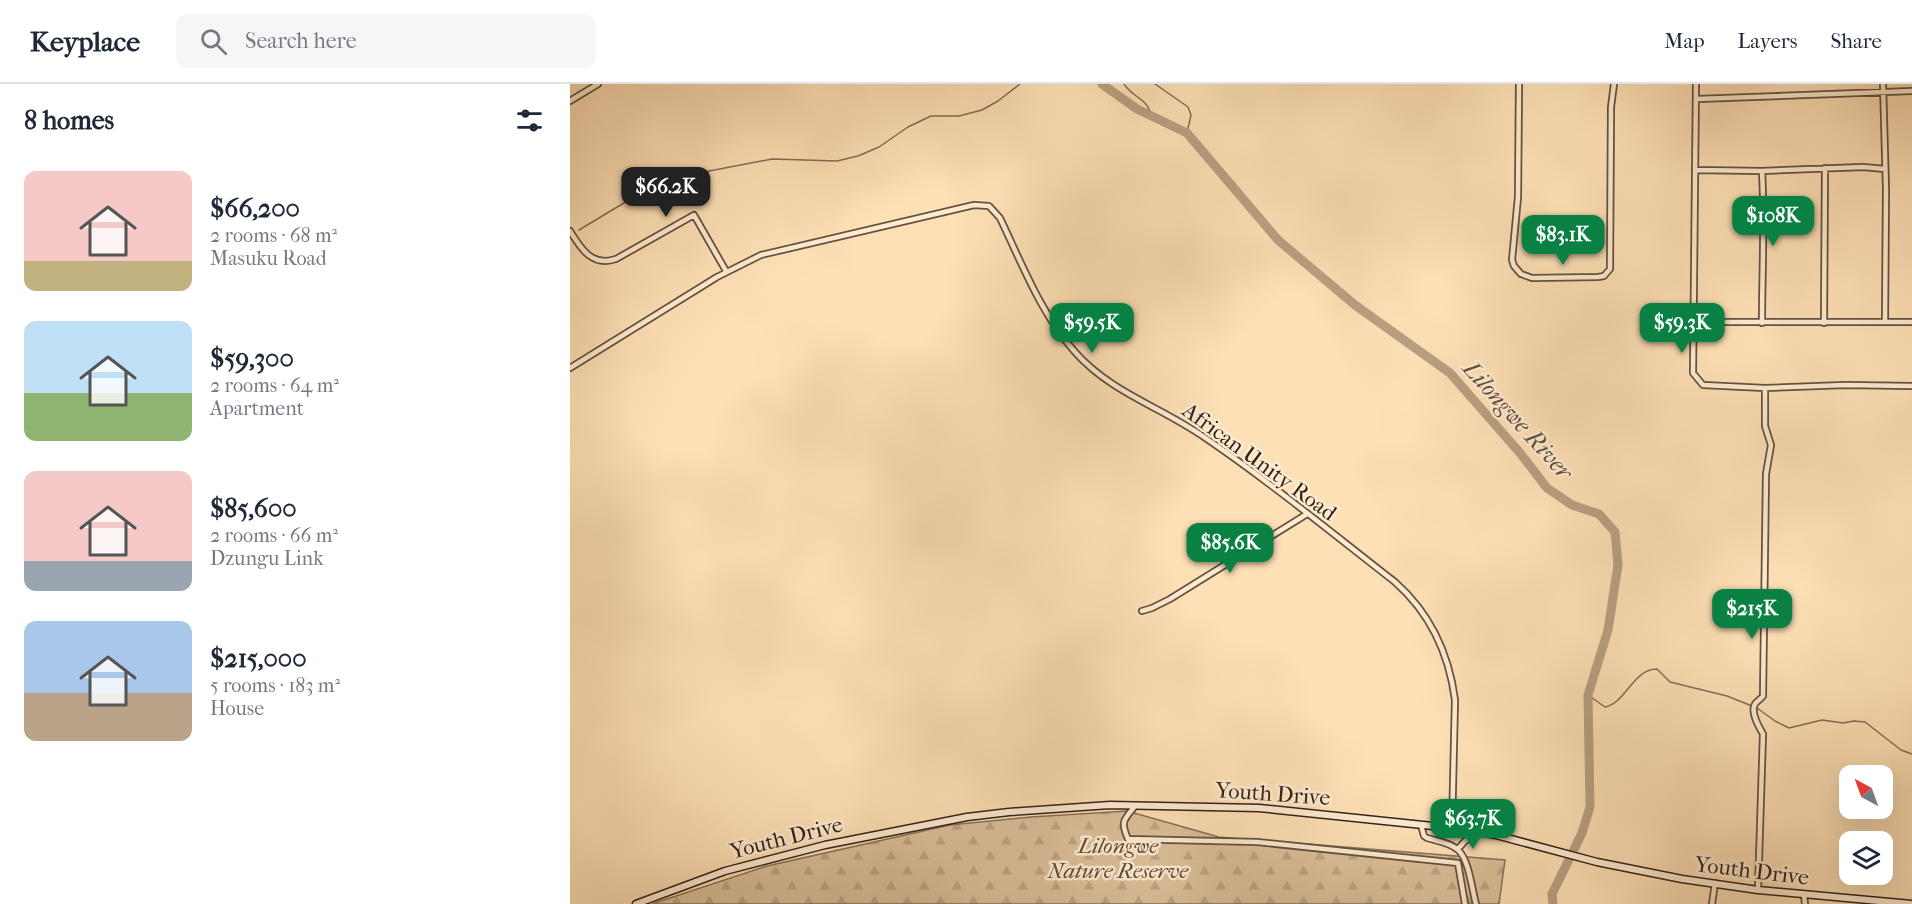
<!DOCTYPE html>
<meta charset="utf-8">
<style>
body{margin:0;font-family:"IM FELL French Canon",serif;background:#f6f6f7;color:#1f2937;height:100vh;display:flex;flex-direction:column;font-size:22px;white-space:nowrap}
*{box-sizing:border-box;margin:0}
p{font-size:20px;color:#747a83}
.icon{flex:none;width:33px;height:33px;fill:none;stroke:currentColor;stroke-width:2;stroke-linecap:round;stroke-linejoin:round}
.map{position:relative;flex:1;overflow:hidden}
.side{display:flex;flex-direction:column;background:#fff;width:570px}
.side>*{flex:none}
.needle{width:39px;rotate:319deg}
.tools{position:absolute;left:1269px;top:681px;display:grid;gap:12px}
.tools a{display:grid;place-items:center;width:54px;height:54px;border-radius:12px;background:#fff;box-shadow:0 6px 24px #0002;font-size:30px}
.price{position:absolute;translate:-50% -51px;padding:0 14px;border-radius:12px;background:#0b8043;color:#fff;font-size:20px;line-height:39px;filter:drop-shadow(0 2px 3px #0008)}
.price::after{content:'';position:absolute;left:50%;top:36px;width:18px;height:14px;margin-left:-9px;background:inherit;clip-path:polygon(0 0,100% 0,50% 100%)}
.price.active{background:#222;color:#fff}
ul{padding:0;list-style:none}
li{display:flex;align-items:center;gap:18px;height:150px;padding:0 24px}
li span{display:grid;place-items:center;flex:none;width:168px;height:120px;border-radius:12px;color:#555}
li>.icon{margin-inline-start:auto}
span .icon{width:72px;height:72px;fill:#fffc;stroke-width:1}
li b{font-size:26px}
h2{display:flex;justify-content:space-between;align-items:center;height:72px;padding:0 24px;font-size:26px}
header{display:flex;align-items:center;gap:36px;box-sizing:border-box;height:84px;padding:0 30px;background:#fff;border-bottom:2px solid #e0e1e3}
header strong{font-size:28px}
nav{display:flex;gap:33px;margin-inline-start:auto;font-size:21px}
.search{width:420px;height:54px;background:#f6f6f7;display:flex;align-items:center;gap:15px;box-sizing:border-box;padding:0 21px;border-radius:12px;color:#747a83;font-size:22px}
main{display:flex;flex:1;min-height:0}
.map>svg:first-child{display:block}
.forest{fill:url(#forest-firs);stroke:#86715a;stroke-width:1.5}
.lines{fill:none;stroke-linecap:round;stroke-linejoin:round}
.stream{stroke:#836d57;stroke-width:1.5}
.river{stroke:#b99f81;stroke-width:9}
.street-casing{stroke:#655240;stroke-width:8}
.secondary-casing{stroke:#322219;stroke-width:9}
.street{stroke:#feebd0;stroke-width:4.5}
.secondary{stroke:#feebd0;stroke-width:6}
.labels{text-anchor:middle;stroke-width:5;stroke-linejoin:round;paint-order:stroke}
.street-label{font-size:22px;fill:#322219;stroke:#feebd0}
.park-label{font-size:22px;font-style:italic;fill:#5c4a3a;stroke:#feebd0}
.water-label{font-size:24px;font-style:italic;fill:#614e3d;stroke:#feebd0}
</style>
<header>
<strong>Keyplace</strong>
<div class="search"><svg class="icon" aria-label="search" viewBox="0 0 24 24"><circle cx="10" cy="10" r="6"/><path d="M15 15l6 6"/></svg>Search here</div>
<nav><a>Map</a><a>Layers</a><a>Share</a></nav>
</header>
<main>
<section class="side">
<h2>8 homes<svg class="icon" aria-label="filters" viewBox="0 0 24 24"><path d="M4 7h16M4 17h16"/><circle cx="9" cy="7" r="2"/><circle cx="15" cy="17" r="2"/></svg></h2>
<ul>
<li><span style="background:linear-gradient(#f6c9c9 75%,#c2b280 0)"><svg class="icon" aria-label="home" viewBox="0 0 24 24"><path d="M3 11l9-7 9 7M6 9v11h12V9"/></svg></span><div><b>$66,200</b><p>2 rooms · 68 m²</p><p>Masuku Road</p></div></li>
<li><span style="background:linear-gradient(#bfe0f5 60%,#8fb573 0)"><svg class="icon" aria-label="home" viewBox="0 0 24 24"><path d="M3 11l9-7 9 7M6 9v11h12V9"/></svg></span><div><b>$59,300</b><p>2 rooms · 64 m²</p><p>Apartment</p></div></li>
<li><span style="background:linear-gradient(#f6c9c9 75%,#9aa5b1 0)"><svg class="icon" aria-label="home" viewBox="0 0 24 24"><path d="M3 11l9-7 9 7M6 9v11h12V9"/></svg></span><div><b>$85,600</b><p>2 rooms · 66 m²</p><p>Dzungu Link</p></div></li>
<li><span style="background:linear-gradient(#a9c7e8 60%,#b9a48a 0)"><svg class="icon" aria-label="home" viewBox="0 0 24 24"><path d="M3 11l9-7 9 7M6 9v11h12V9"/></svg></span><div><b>$215,000</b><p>5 rooms · 183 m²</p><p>House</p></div></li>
</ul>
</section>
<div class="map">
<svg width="1342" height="820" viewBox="0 0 1342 820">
<defs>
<pattern id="forest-firs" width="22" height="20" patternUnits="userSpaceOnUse" patternTransform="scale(1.5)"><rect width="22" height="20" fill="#dbc09b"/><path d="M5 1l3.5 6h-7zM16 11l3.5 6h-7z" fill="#bca585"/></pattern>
</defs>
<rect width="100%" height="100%" fill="#fee0b6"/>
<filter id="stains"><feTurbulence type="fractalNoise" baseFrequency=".00333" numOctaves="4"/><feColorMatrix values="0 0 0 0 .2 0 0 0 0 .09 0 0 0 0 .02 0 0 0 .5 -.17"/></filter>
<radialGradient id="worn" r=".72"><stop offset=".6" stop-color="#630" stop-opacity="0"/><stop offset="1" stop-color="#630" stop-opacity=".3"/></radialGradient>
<path class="forest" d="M557,727L649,753L935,776L929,820H82L197,782L380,741L461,733Z"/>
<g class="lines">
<path class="stream" d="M554,0C565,16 576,12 582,33
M585,0L618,23L621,31L617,49
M9,146L92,96L202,75L267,77L288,72L309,63L338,43L361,32H389L412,26L428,17L450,0
M1018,611L1035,623C1056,619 1063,585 1087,585L1100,598L1157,612L1182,622
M1187,624L1205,637L1219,644L1252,636L1273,639L1284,637L1295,638L1331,666L1342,670"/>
<path class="river" d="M532,0L567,25L617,49L708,156L785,221L880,289L950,369L977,404L1002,421L1029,430L1045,448L1048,481L1038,546L1018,611L1020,723L1012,749L982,810L983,820"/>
<defs>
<path id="street" d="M949,0L948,113L942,176L944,182L951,190L962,194L1028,193L1034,192L1040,185L1041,23L1044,0
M1126,0L1123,289L1133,301L1195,304L1275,301L1342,302
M1313,0L1316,105L1315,238
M1127,15L1342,7
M0,17L28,0
M1126,86L1192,87L1293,83L1315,85
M1192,87C1195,137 1192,189 1192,239
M0,147C11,165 22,183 46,175L124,131L156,187
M1123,238H1342
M1254,239L1255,84
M0,284L147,193L191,171L404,121L419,122L430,134C452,180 471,230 505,268C540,308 591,323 634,353C700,398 762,449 825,498C860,529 879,570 885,616L882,744
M572,527L582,524L600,515L737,430
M565,722C554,736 550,737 558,755L687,758L888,779L895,820
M851,741L854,752L857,754C867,757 881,759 888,766C899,775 902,806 906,820
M888,765L895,757L909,749
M1188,806L1193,650C1189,643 1180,628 1185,620C1187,617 1191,615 1193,612L1196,390L1201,361L1195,342V304
M1234,811L1235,820
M1142,820L1145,799"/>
<path id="secondary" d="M66,820L155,787L255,761L397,733L439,728L540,721L689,724L882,744L926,751L1027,778L1112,795L1188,806L1342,820"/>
</defs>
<use href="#street" class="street-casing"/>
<use href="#secondary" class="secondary-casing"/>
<use href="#street" class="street"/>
<use href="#secondary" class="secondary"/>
</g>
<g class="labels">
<g class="street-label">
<text transform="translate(690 377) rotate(36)" y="8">African Unity Road</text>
<text transform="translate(703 709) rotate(4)" y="8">Youth Drive</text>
<text transform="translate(216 753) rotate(-14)" y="8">Youth Drive</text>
<text transform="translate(1182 786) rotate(7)" y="8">Youth Drive</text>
</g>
<g class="park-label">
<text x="548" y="769">Lilongwe<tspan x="548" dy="25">Nature Reserve</tspan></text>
</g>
<g class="water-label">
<text transform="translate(948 336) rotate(48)" y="8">Lilongwe River</text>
</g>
</g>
<rect width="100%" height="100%" filter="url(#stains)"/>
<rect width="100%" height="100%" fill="url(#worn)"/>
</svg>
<div class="tools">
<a><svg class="needle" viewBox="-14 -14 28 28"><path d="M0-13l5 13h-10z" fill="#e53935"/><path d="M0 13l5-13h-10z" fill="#747a83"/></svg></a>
<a><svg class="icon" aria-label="layers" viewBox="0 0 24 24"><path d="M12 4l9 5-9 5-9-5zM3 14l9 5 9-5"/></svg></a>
</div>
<b class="price active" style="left:96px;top:134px">$66.2K</b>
<b class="price" style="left:1203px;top:163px">$108K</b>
<b class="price" style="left:993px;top:182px">$83.1K</b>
<b class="price" style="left:522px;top:270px">$59.5K</b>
<b class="price" style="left:1112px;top:270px">$59.3K</b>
<b class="price" style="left:660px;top:490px">$85.6K</b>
<b class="price" style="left:1182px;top:556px">$215K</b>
<b class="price" style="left:903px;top:766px">$63.7K</b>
</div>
</main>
